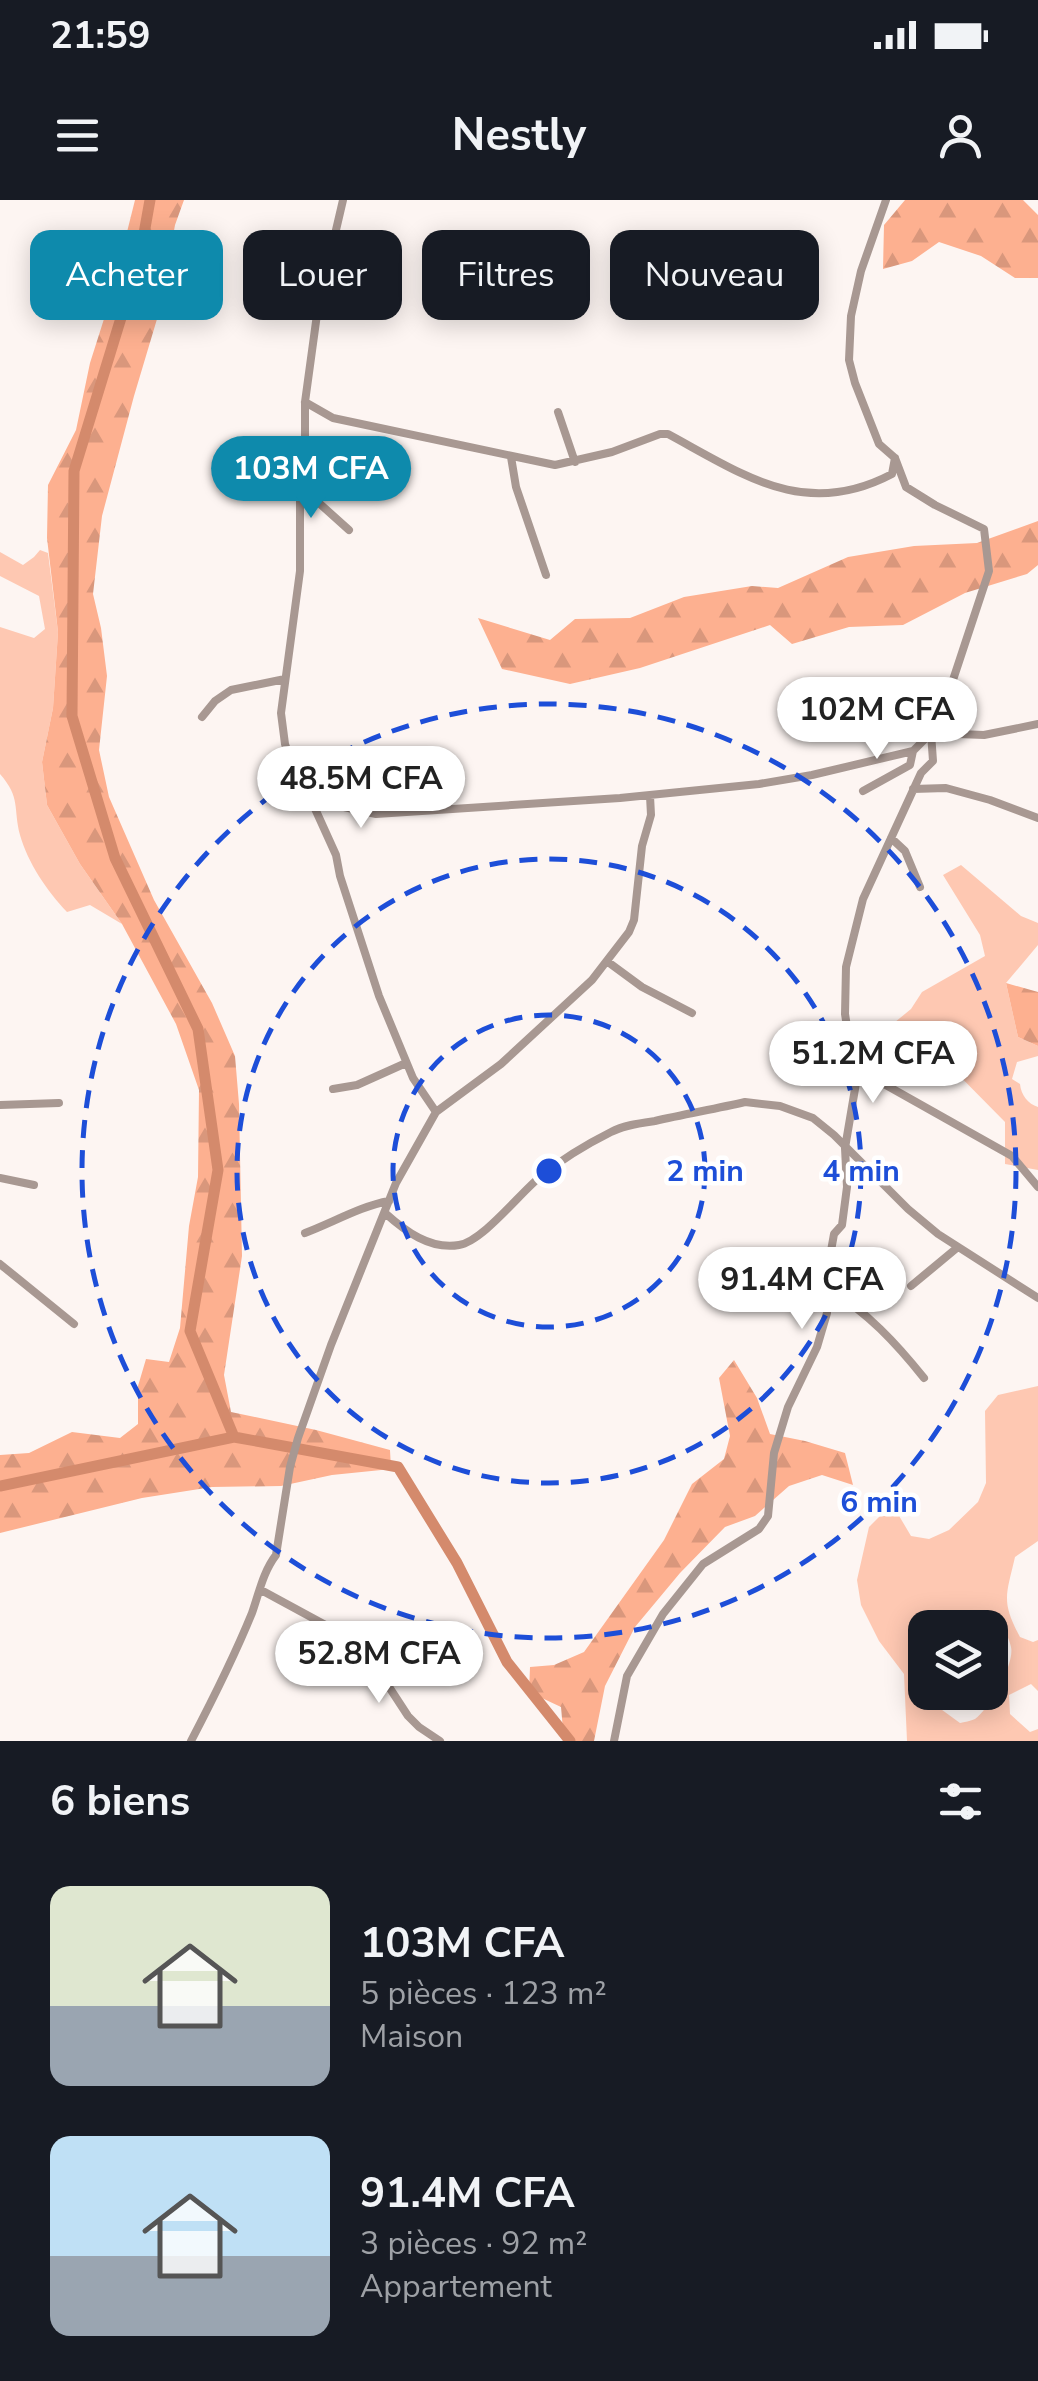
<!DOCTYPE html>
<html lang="fr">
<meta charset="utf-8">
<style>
body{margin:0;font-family:"Nunito Sans",sans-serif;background:#242831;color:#f1f3f6;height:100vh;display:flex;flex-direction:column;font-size:38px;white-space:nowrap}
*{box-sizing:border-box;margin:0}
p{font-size:32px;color:#9ea1a6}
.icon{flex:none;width:55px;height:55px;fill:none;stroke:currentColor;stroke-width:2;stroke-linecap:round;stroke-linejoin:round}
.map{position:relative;height:1541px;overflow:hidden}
.side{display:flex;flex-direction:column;background:#171b24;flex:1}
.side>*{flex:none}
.guide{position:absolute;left:30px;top:30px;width:980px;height:90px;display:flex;gap:20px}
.fabs{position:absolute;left:908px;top:1410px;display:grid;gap:20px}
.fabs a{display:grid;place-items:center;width:100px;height:100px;border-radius:20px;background:#171b24;box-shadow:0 5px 25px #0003;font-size:50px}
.price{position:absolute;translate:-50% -85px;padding:0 22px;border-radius:35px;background:#fff;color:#222;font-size:32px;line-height:65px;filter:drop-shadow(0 2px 5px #0008)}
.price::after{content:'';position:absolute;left:50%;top:60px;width:30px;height:22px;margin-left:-15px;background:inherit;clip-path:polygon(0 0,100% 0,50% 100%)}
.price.active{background:#0e8aac;color:#fff}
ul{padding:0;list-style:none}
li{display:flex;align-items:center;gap:30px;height:250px;padding:0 50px}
li span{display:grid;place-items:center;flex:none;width:280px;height:200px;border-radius:20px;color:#555}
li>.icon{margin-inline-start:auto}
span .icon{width:120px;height:120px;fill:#fffc;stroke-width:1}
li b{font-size:42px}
h2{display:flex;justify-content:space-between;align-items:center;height:120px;padding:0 50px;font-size:42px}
.pill{padding:0 35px;border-radius:20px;background:#171b24;box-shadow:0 5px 25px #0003;font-size:35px;line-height:90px}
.pill.active{background:#0e8aac;color:#fff}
.status{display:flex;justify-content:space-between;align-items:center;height:70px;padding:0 50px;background:#171b24;direction:ltr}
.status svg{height:28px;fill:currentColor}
header{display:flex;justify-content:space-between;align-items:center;height:130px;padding:0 50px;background:#171b24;font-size:45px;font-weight:700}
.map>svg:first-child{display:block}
.grass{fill:#fec8b2;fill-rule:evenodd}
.forest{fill:url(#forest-firs)}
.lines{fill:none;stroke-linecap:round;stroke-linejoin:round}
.river{stroke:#d48a6c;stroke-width:11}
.minor{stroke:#a89892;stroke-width:8}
.ring{fill:none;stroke:#1d4ed8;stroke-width:5;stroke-dasharray:18 12}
.centre{fill:#1d4ed8;stroke:#fff;stroke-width:5}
.ring-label{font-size:30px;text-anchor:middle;font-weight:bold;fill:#1d4ed8;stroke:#fff;stroke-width:9;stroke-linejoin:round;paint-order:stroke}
</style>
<div class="status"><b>21:59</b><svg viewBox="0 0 49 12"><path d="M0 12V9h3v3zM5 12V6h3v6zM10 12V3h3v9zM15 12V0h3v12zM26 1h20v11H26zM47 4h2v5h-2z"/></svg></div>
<header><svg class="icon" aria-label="menu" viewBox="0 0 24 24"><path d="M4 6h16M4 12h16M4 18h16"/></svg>Nestly<svg class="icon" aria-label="person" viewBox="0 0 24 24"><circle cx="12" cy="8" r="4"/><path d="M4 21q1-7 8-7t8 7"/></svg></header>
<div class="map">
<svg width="1038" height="1541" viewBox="0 0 1038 1541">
<defs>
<pattern id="forest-firs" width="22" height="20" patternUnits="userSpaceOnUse" patternTransform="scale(2.5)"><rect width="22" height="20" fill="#fdb090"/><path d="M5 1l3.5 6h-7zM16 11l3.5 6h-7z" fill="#d9977c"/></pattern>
</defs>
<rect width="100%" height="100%" fill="#fdf5f2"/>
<path class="grass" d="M40,350L48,353L58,432L53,508L42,562L47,605L80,664L122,724L90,705L67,712C47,691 28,663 20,635C13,608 21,598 0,574V427L34,438L45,429L39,396L0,376V352L23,365L34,357Z
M961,665L1021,716L1038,723V745L1006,783L1018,837L1038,846V856L1017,862L1012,879L1020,884C1021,895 1028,904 1038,907V970L1005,964V922L932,848L878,836L911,809L922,792L985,756L980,735L943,675Z
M1038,1186V1341L1015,1357C1006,1396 1001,1401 1020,1437L1033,1442L1038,1440V1491L1031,1484L1009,1495L1010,1514L1030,1532L1038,1529V1541H907L904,1474L879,1441L861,1405L857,1380L869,1327L892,1304L911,1336L929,1339L949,1330L978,1302L986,1283L985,1211L998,1195ZM981,1411C995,1417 1008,1431 1011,1447C1015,1464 989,1509 975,1519C971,1521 964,1522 960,1523L938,1507L930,1493L925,1492V1428L947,1427L963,1414Z"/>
<path class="forest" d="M135,0H184L175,25L160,109L134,196L102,316L93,394L101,428L107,476L99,550L109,597L154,700L212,803L235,856L239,904L242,1056L224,1175L231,1212L316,1230L390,1250L391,1269L332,1275L281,1286L212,1287L142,1298L0,1333V1255L29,1253L72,1232L120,1238L138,1224V1186L146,1159L169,1162L180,1128L189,1026L198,977L199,890L176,824L122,724L80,664L47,605L42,562L53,508L58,432L47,338L48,285L76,230L90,163L110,100Z
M905,0H1023L1038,15V78H1015L981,56L939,42L912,61L883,69L884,25Z
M1038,321V365L1027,374L965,393L903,425L849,427L792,444L770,425L640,468L570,484L502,469L478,418L550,440L575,419L630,418L684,397L752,386L778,388L848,357L914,346L977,343Z
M1006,783L1038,792V846L1018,837Z
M734,1160L757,1198L770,1234L805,1241L845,1253L853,1285L822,1275L789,1286L755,1316L725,1327L680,1373L635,1427L605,1486L594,1541H564L561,1507L529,1492L530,1467L554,1465L584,1452L664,1340L692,1284L724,1259L730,1236L719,1178Z"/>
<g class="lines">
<path class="river" d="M150,0L140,56L74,271L72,516L115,658L198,829L218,970L190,1131L234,1237
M0,1286L234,1237L398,1267L457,1363L507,1462L570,1541"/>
<path class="minor" d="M343,0L318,107L305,202V242L300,286V371L281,513L285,544L293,567L305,586L319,598L335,605L376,614L620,598L759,584L812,575L913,551L931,533L984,535L1038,524
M305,202L333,218L555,265L612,252L660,234H668C744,275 805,320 892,274L895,258
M558,212L575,262
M511,257L516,287L546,375
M300,286L349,330
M202,517L215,501L231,490L285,479
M913,589L946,588L990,600L1038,618
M307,591L336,655L340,676L379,796L413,878L436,912
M863,591L910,565L913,551
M891,638L905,651L920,687
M608,762L642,787L692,813
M854,862L884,884L1012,956L1038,987
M333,889L357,885L406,863
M0,905L59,903
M0,978L34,985
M385,1013C405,1031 430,1050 459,1045C483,1041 520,993 540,977C562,959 587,944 611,932C624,925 641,923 655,921C685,914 715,909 745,902L780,906L813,918L834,935L908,1009L938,1034L1038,1098
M305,1033C332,1023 361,1006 389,1001
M0,1064L74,1124
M911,1086L958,1047
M829,1089C867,1112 896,1143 924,1178
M261,1390L355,1441L376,1467L408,1516L419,1527L440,1541
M191,1541C213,1499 234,1457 252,1413C259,1393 263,1372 276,1355L290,1267L298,1238L331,1145L396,983L436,912L501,864L592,780L629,732L634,720L642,646L651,615L650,596
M614,1541L627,1476L663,1414L703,1364L759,1329L768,1316L774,1253L788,1207L817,1147L827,1113L829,1062L834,1034L842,1025L847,987L845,948L856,883L845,814L846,767L863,699L921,573L933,561L931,533L943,517L948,495L989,371L984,329L935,305L906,287L895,258L879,244L855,183L849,160L851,116L861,71L886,0"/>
</g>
<g class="ring">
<circle cx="549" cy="971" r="156"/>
<circle cx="549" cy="971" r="312"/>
<circle cx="549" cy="971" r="467"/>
</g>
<circle cx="549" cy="971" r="15" class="centre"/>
<g class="ring-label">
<text x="705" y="981">2 min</text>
<text x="861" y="981">4 min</text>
<text x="879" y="1312">6 min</text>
</g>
</svg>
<div class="fabs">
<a><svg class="icon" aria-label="layers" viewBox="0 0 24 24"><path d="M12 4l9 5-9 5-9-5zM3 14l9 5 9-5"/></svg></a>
</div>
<b class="price active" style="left:311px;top:321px">103M CFA</b>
<b class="price" style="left:877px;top:562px">102M CFA</b>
<b class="price" style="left:361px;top:631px">48.5M CFA</b>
<b class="price" style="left:873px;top:906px">51.2M CFA</b>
<b class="price" style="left:802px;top:1132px">91.4M CFA</b>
<b class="price" style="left:379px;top:1506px">52.8M CFA</b>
<div class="guide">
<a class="pill active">Acheter</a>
<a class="pill">Louer</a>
<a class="pill">Filtres</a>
<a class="pill">Nouveau</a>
</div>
</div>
<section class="side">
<h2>6 biens<svg class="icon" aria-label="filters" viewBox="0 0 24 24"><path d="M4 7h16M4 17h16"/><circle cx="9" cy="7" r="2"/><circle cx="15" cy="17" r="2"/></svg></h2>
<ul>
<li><span style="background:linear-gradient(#dfe7d0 60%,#9aa5b1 0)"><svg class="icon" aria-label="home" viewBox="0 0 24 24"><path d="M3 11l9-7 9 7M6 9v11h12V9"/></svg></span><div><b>103M CFA</b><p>5 pièces · 123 m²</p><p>Maison</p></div></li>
<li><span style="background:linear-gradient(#bfe0f5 60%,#9aa5b1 0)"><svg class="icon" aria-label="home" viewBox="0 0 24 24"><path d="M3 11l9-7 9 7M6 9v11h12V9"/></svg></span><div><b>91.4M CFA</b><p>3 pièces · 92 m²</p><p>Appartement</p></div></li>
</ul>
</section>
